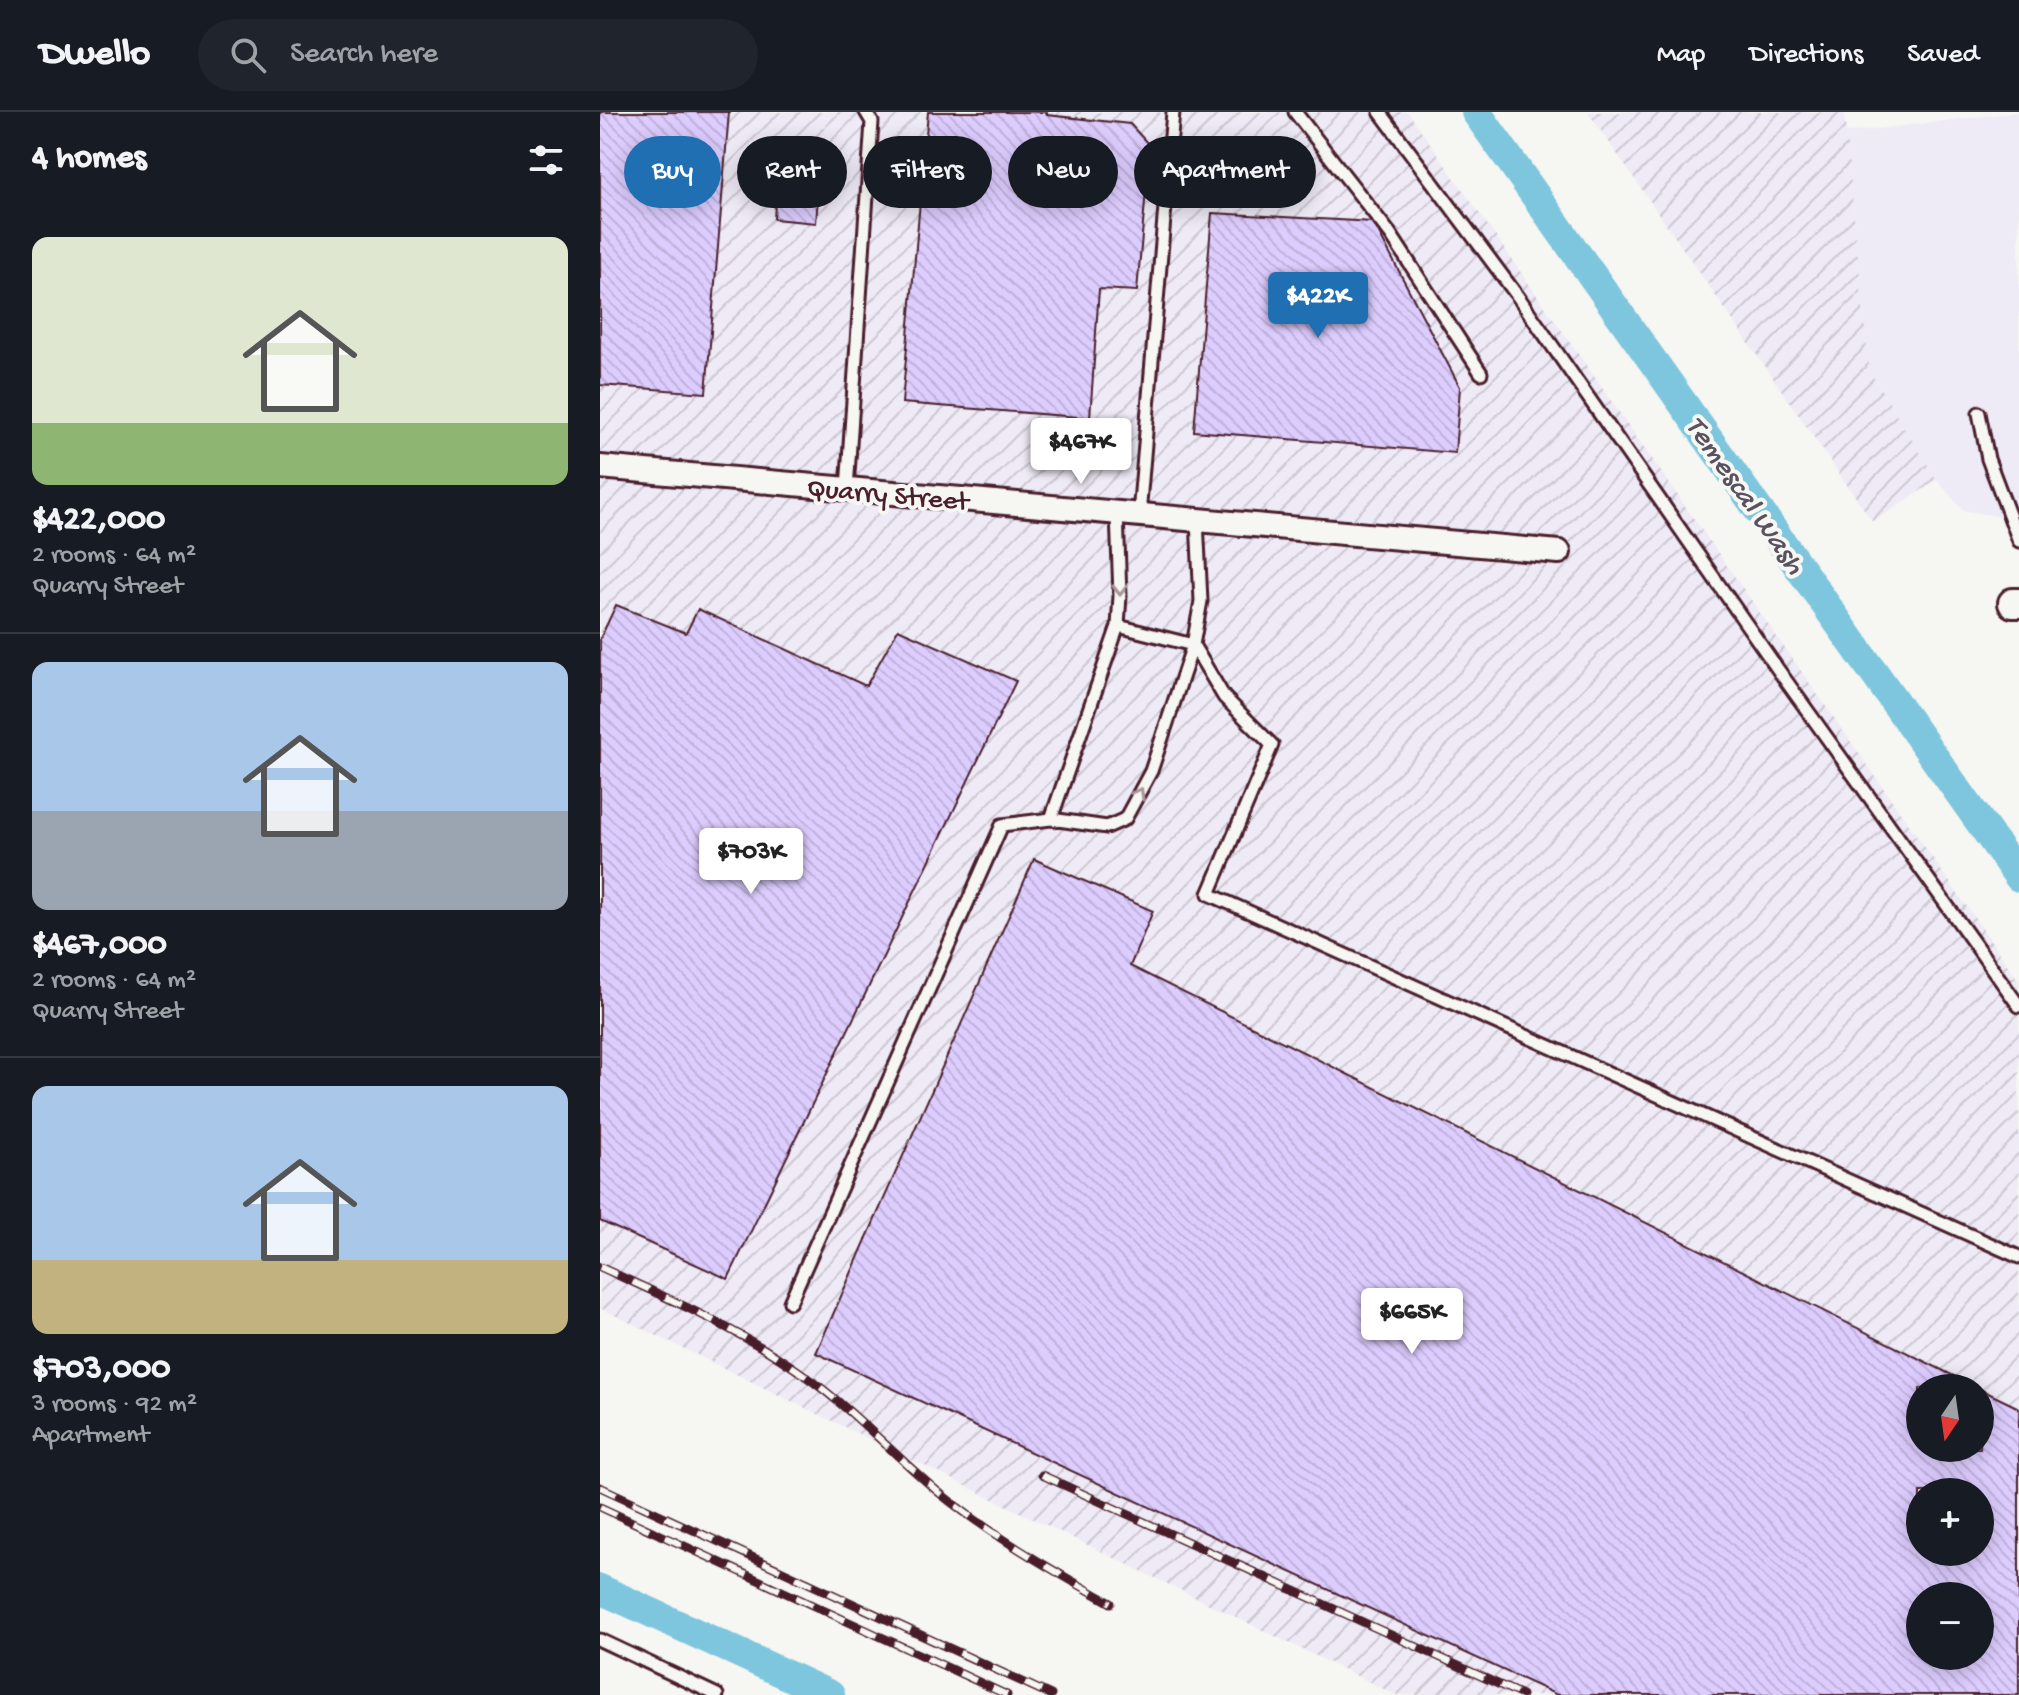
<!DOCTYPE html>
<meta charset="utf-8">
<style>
body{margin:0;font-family:"Gochi Hand",sans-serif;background:#20242c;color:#f1f3f6;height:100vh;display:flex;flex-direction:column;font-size:30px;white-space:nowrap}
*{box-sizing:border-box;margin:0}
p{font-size:26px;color:#9ea1a6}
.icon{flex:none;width:44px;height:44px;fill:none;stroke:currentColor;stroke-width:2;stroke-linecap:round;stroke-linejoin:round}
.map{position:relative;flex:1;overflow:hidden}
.side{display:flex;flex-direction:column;background:#171b24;width:600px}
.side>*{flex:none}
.banner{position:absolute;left:24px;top:24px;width:760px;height:72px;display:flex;gap:16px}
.needle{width:52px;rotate:193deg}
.controls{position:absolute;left:1306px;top:1262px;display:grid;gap:16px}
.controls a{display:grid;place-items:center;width:88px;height:88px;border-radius:50%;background:#171b24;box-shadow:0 4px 20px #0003;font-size:40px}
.price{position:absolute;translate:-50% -68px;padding:0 18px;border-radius:8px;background:#fff;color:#222;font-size:26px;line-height:52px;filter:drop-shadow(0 2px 4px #0008)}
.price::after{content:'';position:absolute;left:50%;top:48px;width:24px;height:18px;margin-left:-12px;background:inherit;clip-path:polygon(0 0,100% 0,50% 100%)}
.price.selected{background:#1f6fb2;color:#fff}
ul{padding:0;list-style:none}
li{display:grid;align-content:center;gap:16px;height:424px;padding:0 32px}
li+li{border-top:2px solid #363941}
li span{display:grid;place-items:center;height:248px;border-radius:16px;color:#555}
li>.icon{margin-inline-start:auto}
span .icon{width:144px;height:144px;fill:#fffc;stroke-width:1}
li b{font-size:34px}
h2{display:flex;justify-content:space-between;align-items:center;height:96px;padding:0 32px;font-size:34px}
.chip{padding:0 28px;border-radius:36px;background:#171b24;box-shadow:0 4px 20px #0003;font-size:28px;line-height:72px}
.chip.selected{background:#1f6fb2;color:#fff}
header{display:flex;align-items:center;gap:48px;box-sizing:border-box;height:112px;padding:0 40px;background:#171b24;border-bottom:2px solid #363941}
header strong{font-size:38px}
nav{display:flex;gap:44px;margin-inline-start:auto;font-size:28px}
.search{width:560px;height:72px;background:#20242c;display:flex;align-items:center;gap:20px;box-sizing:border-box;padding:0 28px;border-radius:44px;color:#9ea1a6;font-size:30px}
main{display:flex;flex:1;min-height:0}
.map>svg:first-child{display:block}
.built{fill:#eeeaf6}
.industrial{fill:url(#industrial-furrows);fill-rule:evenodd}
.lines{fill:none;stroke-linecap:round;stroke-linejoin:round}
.canal{stroke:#7dc6dd;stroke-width:30}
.building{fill:url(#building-back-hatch);stroke:#4a1f2b;stroke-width:2;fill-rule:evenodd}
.service-casing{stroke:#4a1f2b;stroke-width:17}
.minor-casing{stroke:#4a1f2b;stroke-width:28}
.tertiary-casing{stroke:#4a1f2b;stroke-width:34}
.service{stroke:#f6f6f2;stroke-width:11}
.minor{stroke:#f6f6f2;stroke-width:22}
.tertiary{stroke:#f6f6f2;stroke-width:28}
.rail-casing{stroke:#4a1f2b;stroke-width:9}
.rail{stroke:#f6f6f2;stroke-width:6;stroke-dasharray:18;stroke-linecap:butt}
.oneway{stroke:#a99598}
.labels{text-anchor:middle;stroke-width:8;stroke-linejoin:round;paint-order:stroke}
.street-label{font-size:28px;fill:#4a1f2b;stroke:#f6f6f2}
.water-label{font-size:30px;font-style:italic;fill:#595160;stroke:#f6f6f2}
</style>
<header>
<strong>Dwello</strong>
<div class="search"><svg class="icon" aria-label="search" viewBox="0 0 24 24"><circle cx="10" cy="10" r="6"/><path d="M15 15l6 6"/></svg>Search here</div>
<nav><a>Map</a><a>Directions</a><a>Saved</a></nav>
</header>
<main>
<section class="side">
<h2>4 homes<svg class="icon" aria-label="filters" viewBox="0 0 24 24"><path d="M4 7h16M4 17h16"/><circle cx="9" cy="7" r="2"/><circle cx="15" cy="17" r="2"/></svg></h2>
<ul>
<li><span style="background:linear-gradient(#dfe7d0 75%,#8fb573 0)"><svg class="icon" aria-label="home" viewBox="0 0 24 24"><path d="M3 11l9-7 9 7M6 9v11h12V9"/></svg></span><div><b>$422,000</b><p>2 rooms · 64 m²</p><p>Quarry Street</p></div></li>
<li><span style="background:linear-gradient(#a9c7e8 60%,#9aa5b1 0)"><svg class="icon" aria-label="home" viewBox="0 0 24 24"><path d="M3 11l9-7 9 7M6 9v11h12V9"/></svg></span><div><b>$467,000</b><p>2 rooms · 64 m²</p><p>Quarry Street</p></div></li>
<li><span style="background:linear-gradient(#a9c7e8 70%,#c2b280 0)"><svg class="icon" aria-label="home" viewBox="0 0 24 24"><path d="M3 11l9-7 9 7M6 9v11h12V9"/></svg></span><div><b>$703,000</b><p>3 rooms · 92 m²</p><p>Apartment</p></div></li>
</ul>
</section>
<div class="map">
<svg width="1419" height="1583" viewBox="0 0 1419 1583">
<defs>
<pattern id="industrial-furrows" width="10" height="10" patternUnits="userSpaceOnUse" patternTransform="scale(2)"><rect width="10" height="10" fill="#eeeaf6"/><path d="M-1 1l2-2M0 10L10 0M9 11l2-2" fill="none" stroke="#cec8d3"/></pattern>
<pattern id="building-back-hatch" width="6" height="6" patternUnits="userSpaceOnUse" patternTransform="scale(2)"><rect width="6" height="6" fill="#ddcdff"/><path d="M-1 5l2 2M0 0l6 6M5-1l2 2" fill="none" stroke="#bfb0db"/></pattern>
</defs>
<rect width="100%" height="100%" fill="#f6f6f2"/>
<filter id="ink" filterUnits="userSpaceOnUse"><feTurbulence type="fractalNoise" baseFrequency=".0125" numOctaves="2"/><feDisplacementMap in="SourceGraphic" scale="16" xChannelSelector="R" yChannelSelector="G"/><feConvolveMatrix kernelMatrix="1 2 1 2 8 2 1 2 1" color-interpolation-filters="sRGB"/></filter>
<g filter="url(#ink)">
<path class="built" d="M1419,0V408L1363,398L1337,368L1269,258L1246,21Z"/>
<path class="industrial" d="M0,0H808L1419,869V1583H796L0,1196ZM1320,1276H1380V1336H1320ZM1320,1380H1380V1440H1320ZM1320,1484H1380V1544H1320Z
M988,0H1244L1269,258L1337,368L1273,410Z"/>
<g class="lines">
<path class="canal" d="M876,0L1419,765
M0,1477L230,1583"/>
</g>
<path class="building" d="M0,0H129L106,281L0,273Z
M328,0H447V3L530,12L550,34L537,179L499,177L490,306L302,291Z
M179,32L222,36L216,111L174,107Z
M612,101L773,110L860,275L855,341L594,319Z
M16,493L86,521L98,497L266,574L298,517L416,569L128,1167L0,1109V527Z
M434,747L553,799L530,854L1378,1276H1320V1336H1380V1277L1419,1296V1583H957L216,1241ZM1320,1380H1380V1440H1320ZM1320,1484H1380V1544H1320Z"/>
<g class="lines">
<defs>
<path id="service" d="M695,0L791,123L881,261
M780,0L919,186L1179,559L1419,894
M1379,301L1388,347L1419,429
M247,377L272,10L266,0
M539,403L573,0
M518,514L593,533L624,585L672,633L609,782L1419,1145
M451,707L518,514L520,484L517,401
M190,1190L402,713L451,707L507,715L525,707L551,659L593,533L601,489L597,408
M0,1528L117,1583"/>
<path id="minor" d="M0,355L959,440"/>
<path id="tertiary" d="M1413,491H1419"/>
</defs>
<use href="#service" class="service-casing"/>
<use href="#minor" class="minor-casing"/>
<use href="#tertiary" class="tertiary-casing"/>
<use href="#service" class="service"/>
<use href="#minor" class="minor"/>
<use href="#tertiary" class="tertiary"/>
<defs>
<path id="rail" d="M0,1155C70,1187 141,1218 204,1263C252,1297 292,1341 337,1379C391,1423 450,1457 511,1491
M442,1363L922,1583
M0,1375L451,1583
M0,1395L407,1583"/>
</defs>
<use href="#rail" class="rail-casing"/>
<use href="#rail" class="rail"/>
</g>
<defs><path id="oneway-chevron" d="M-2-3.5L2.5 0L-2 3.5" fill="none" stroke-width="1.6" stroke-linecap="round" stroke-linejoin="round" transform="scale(2)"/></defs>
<g class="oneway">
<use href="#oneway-chevron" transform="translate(520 478) rotate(90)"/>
<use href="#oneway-chevron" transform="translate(539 681) rotate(-61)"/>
</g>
</g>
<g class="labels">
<g class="street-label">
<text transform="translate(288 380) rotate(5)" y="10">Quarry Street</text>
</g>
<g class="water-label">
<text transform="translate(1147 382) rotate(55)" y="10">Temescal Wash</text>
</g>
</g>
</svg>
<div class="controls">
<a><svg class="needle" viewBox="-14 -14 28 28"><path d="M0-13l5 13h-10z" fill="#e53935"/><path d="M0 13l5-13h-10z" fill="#9ea1a6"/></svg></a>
<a>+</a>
<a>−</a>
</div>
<b class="price selected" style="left:718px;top:228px">$422K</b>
<b class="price" style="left:481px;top:374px">$467K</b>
<b class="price" style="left:151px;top:784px">$703K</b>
<b class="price" style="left:812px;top:1244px">$665K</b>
<div class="banner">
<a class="chip selected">Buy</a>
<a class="chip">Rent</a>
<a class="chip">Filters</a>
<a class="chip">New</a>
<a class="chip">Apartment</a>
</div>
</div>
</main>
